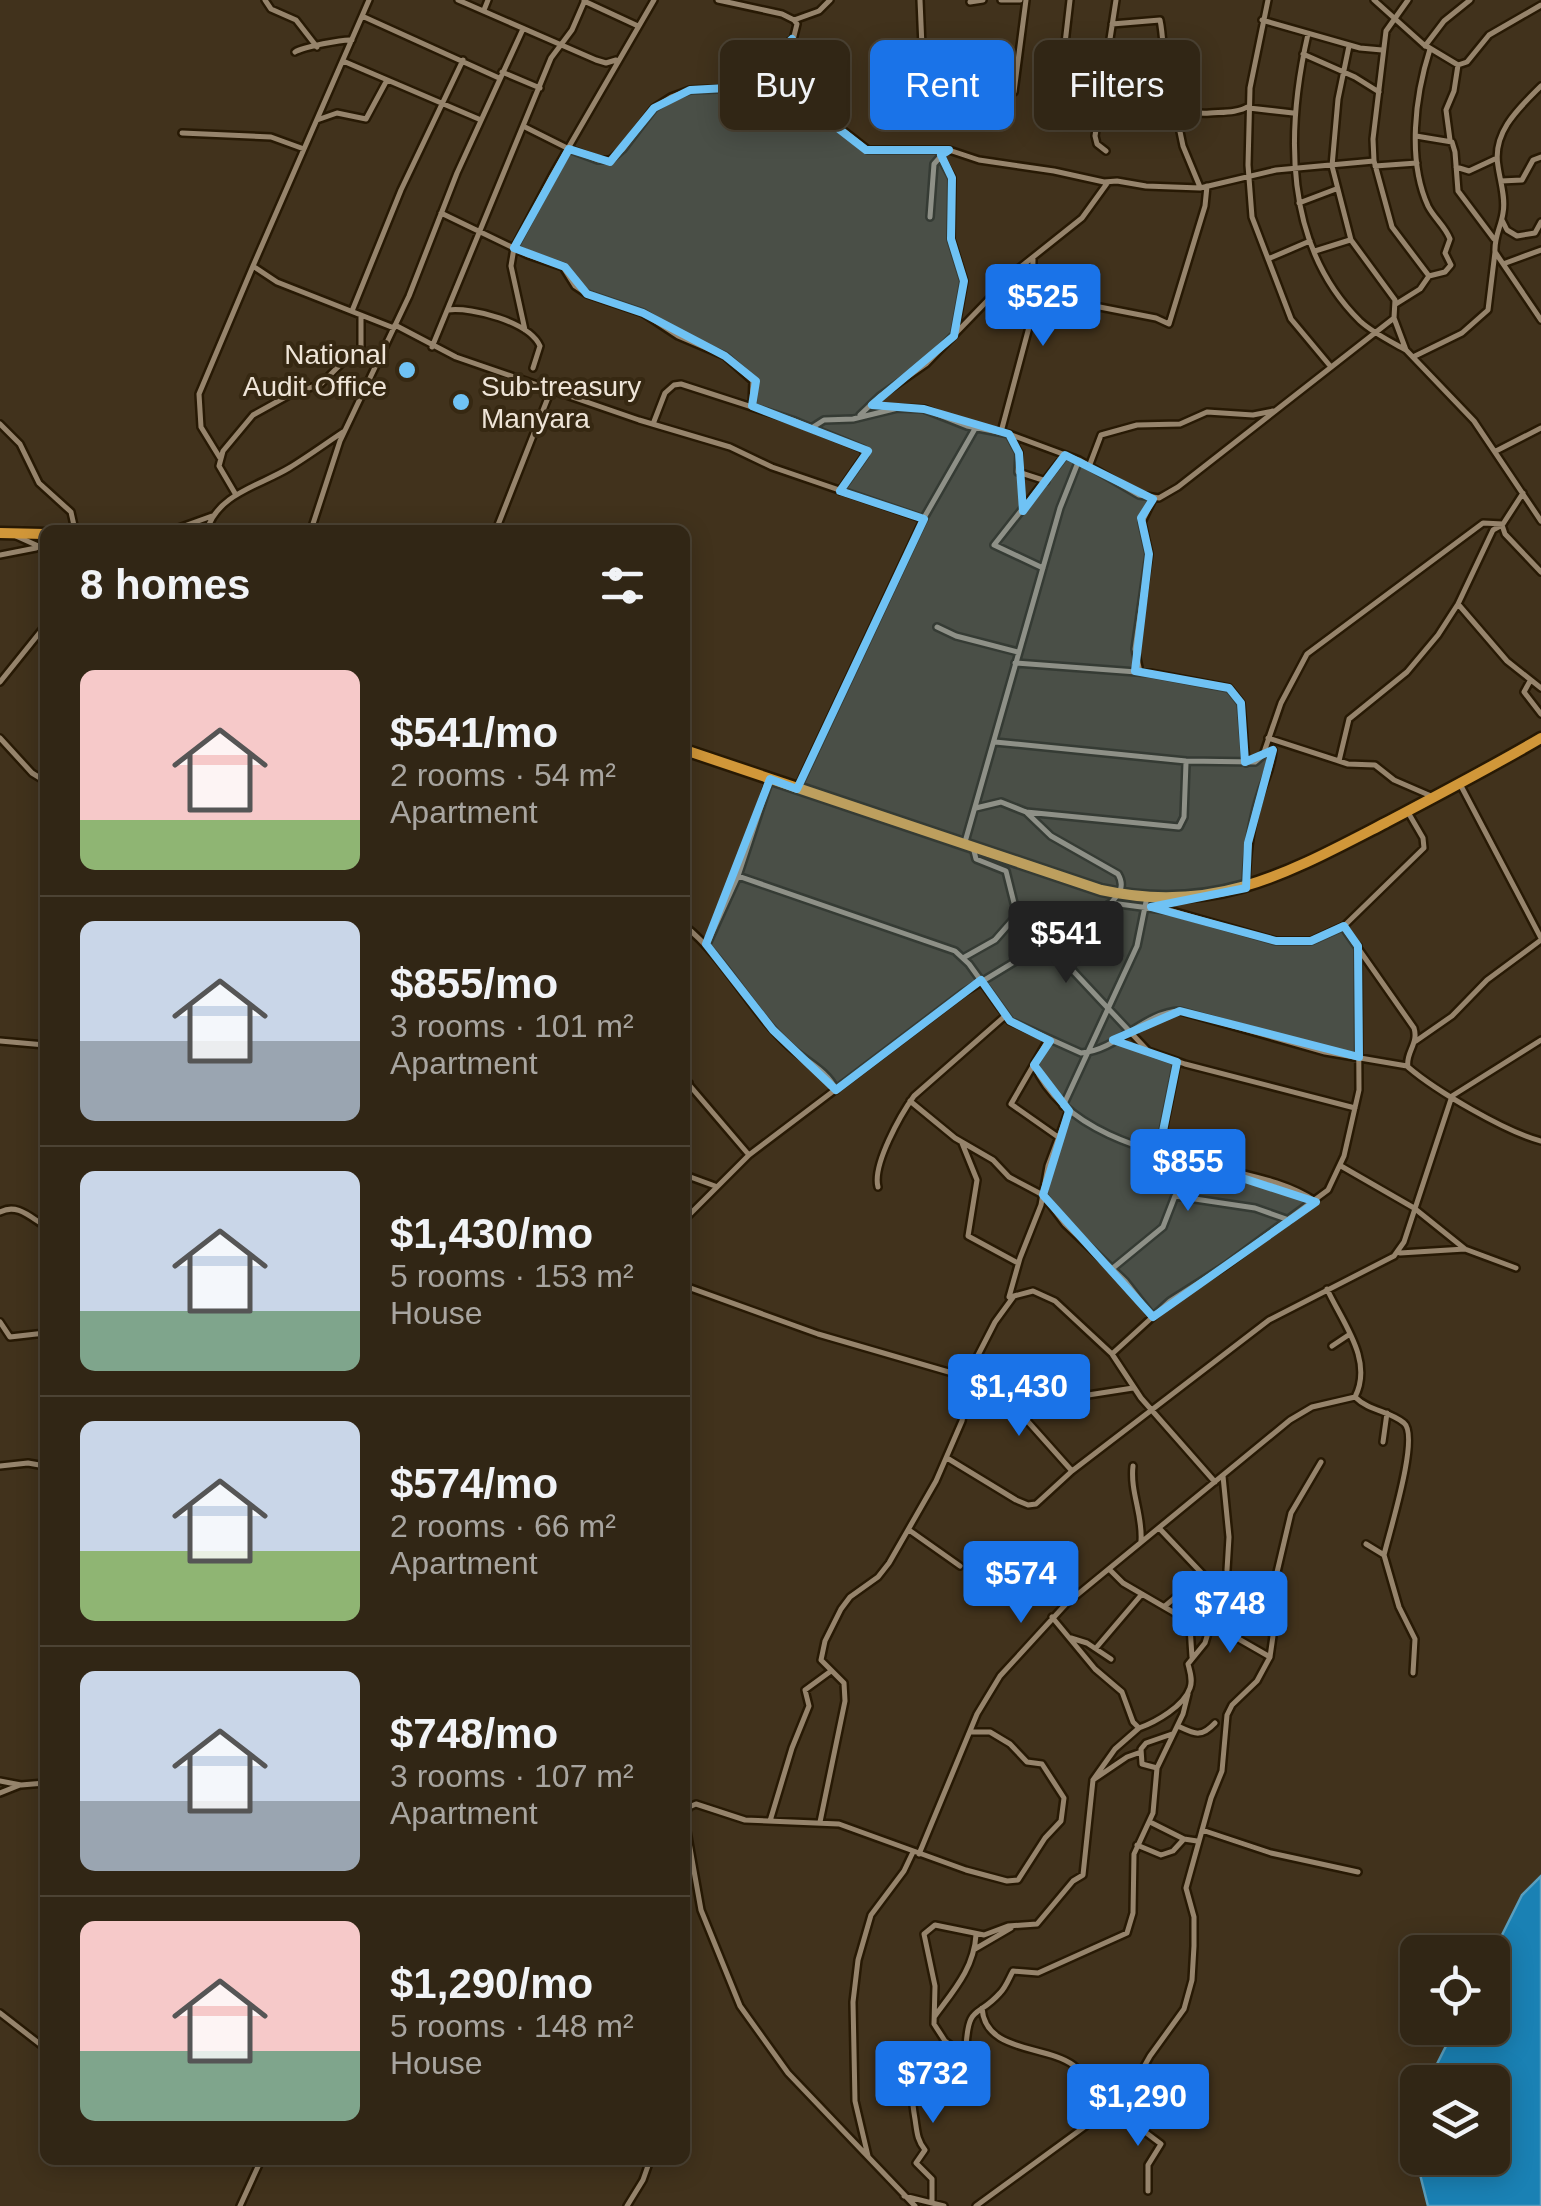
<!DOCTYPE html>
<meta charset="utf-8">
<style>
body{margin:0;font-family:Helvetica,sans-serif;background:#3d3222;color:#f1f3f6;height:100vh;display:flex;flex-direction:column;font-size:38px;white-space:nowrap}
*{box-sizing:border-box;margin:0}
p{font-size:32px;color:#a8a5a0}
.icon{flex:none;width:55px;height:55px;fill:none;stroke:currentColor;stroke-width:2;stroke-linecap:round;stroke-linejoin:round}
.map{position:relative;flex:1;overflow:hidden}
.drawer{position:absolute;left:40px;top:525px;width:650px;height:1640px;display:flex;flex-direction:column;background:#312615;border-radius:15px;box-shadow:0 5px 25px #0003,0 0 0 2px #4c4334}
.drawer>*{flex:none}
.hud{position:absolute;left:720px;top:40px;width:670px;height:90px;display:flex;gap:20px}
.buttons{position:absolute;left:1400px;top:1935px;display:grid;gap:20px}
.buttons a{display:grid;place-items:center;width:110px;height:110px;border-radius:15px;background:#312615;box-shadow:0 5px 25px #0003,0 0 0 2px #4c4334;font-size:50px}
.price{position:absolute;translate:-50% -85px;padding:0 22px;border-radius:10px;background:#1a73e8;color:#fff;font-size:32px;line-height:65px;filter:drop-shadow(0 2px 5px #0008)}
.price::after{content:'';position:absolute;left:50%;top:60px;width:30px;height:22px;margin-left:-15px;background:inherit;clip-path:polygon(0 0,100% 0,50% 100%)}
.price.active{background:#222;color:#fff}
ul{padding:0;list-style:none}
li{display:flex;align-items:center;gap:30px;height:250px;padding:0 40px}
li+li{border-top:2px solid #4c4334}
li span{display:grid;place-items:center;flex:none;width:280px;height:200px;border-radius:15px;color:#555}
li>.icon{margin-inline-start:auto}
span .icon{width:120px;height:120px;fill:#fffc;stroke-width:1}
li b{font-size:42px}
h2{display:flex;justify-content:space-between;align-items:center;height:120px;padding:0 40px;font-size:42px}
.chip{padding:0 35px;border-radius:15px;background:#312615;box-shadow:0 5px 25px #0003,0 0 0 2px #4c4334;font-size:35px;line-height:90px}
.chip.active{background:#1a73e8;color:#fff}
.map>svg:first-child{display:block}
.water{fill:#1a81b4;stroke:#5a9fbe;stroke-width:2.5}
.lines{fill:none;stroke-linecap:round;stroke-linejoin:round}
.minor-casing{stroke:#271904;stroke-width:10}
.highway-casing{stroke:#271904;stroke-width:15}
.minor{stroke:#96846c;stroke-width:5}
.highway{stroke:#d19739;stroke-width:10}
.marked{fill:#6fc2f4;fill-opacity:0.2;stroke:#6fc2f4;stroke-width:8;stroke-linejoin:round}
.poi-dot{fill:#6fc2f4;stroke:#362812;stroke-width:4}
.labels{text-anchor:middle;stroke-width:8;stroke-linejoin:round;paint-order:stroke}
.poi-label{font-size:28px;fill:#eee4d7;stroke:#362812;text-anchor:end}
</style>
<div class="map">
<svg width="1541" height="2206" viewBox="0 0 1541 2206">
<rect width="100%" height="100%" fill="#41321c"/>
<path class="water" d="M1541,1876V2206H1428L1407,2123L1417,2103L1418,2158H1492V2082H1428L1455,2028H1492L1493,1953L1522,1895Z"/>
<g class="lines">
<defs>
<path id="minor" d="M265,0L271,9L296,20L317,47
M369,0L253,266L277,282L394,328
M458,0L596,60L606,63L616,60
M718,0L782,14L794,20L819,11L830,0
M920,0L923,70
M1001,0H1020
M1268,0L1250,88L1248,165L1252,217L1291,319L1331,367
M1374,0L1423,44L1458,65L1467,62L1489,35L1541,5
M584,1L638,26
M970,2L983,0
M484,10L488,0
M362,16L499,78
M794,20L797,24L791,48L803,99L868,150H949L979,160L1054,171L1104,182L1117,181L1146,186L1200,188L1276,170L1374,161
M1262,20L1360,48L1382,50
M1112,24L1160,20C1168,56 1155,118 1210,113C1223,112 1238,113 1249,106
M1308,34C1286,130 1283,245 1360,321C1373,333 1390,341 1406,350
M1349,46L1338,99L1332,166L1351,240L1395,300L1394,318L1406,350L1474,421L1541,521
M1425,46L1444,21L1470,0
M295,52C303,47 343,39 352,40
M1303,54L1355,77L1379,92
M343,61L481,120
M502,72L540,88
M1541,86C1519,108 1492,132 1498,166C1500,181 1506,198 1503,213C1501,227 1494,237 1495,252L1541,320
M1060,87L1070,0
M1014,92L1026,0
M1174,103L1183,146L1200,187
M1249,108L1293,113
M317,120L337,113L366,119L387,80
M525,127L569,149L598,160H610L623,149L654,108L671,97L690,90L743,88L790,41
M182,133L271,137L304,149
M1416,136L1452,142L1455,152L1458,191L1494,239
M1450,140L1446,110L1454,91L1458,65
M1106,151L1097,144L1095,136L1116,0
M940,156L952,178L951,239L964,281L955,332
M1375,166L1417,163
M1456,167L1469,171L1497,158
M1501,181L1522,180L1533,160L1541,157
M1299,203L1336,189
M441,213L528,255L563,267L575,286L587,294L643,313L678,336L725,356L753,381L752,406
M930,217L934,164L942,155
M1502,220L1507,230L1517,236L1535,233L1541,222
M1315,251L1350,240
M1268,259L1310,241
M1503,264L1541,250
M1429,276L1445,272L1451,265L1445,253L1450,239C1445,226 1434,218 1428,206C1407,160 1415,96 1430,49
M1033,294L1156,318L1169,324L1205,206L1207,186
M1396,304L1420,289L1429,276L1392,227L1374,161L1373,139L1386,31L1408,0
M448,310C473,307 529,322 540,346L533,368
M352,311L401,190L463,60
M395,325L456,357L639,420L730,447L772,467L924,519
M525,330L511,266L514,248L552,176L654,0
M432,347L551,58L572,30L585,0
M1415,356L1462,333L1488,310L1495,252
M860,415L880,396L926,364L1018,269L1082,218L1108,182
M0,424L20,444L39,483L71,512L75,530
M653,424L665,393L674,385L681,384L795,421L863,449L865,455L840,491
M813,427L824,420L853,419L898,408L924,409L967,426L1009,434L1079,460L1139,495L1159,498L1178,487L1394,318
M1001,432L1032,316L1033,259
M1010,436L1019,453L1018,472L1046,481
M1496,451L1541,428
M220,458L201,427L199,394L253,266
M1090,464L1101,435L1137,425L1180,424L1207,412L1253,415L1273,411
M236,495L219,466L223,451L253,415L291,394L321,384L346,359L361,350V315
M173,530L212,516
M207,530C218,494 259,486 289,468C307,457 325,444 343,432
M311,530L340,441L409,296L457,173L523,29
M496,530L551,390
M16,536L45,549
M0,555L36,548
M1043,568L994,545L1065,455
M1458,604L1507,661L1541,688
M937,627L956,636L1018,652
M1015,663L1150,673L1229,688L1241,703L1246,763
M1140,672L1135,649L1149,554L1142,522L1153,499
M1530,681L1524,692L1541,714
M0,682L45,626
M0,738L32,773L45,781
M1268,738L1348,764L1375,765L1394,780L1431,796
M995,742L1186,761L1255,762L1263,755L1281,703L1307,654L1483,523L1503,524L1523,493
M1339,761L1349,719L1407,672L1438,635L1458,604L1493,530L1502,525L1505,534L1541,572
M1460,784L1541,938
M798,787L925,516L976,427
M976,808L1001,802L1026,812L1179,827L1184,817L1186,763
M965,842L1060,508L1079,460
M738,876L955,951L969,964L1010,1021L1081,1053C1118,1050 1144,1012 1180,1011L1325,1052L1407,1066
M1246,885C1247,852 1251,820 1262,789C1267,775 1272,766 1273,750
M1111,903L1172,911L1276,941H1311L1344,926L1424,848L1423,838L1409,814
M685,926C727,960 750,1011 790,1047C805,1061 827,1070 836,1090
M1344,928L1414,1028C1419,1044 1405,1053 1408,1067C1436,1091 1506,1132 1541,1141
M1046,942L1148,1051L1185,1064L1355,1108
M707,944L738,876L770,779
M963,958L995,940L1017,915L1006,871L976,859L973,847
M1048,1040L1011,1104L1058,1137
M0,1041L45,1045
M1416,1041L1452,1016L1487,980L1541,940
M1034,1065C1065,1134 1152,1152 1219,1168C1251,1176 1287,1182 1315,1201
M685,1080L749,1155
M685,1097L689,1083
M910,1101L955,1138L993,1160L1009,1177L1043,1195L1065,1224L1125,1281L1153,1317
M1063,1106L1137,946L1147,897
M962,1143L977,1180L968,1236L1018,1263
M1159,1151L1177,1062
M1341,1166L1414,1208L1465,1249
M685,1175L715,1186
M878,1187C872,1165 901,1114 914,1096L1005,1016
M0,1212C17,1203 30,1217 45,1226
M685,1219L749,1155L963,993L1111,903C1120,893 1125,886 1118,874L1051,836L1026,812
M1400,1253L1465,1249L1516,1268
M1113,1268L1163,1227L1175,1196L1255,1208L1289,1220
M685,1286L818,1334L1028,1395L1069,1398L1133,1388
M1009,1297L1020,1258L1041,1205L1048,1166L1069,1110
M0,1322L10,1337L45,1333
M1332,1346L1350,1334
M1112,1354L1170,1301L1225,1266L1328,1190L1344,1156L1359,1090L1358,946
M1028,1395L1022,1415L1072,1471
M1355,1397C1369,1411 1390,1411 1404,1423C1420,1436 1389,1533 1384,1555
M1383,1442L1387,1413
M947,1458L1016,1500L1028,1505L1036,1504L1072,1471L1269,1320L1394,1256L1404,1242L1452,1096L1541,1040
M0,1466L28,1463L45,1466
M1133,1466C1130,1492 1143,1515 1141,1541
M1223,1476L1229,1537L1227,1570
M909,1530L960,1566
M1366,1544L1384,1555L1399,1607L1415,1639L1413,1673
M1109,1569L1123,1583L1185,1619L1190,1627L1192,1657
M1165,1606L1201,1576
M1052,1617L1095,1669L1122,1692L1133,1722L1139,1728C1156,1722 1184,1706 1190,1688C1193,1680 1190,1672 1188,1664L1205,1643L1220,1593
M1209,1622L1270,1657
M1268,1627L1270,1602L1291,1513L1321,1462
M1071,1638L1087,1643L1111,1659
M1096,1648L1142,1594
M1178,1726C1195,1734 1201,1738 1215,1723
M1139,1728L1115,1749L1093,1780L1083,1875L1073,1881L1037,1924L1008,1926L984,1935L935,1925L924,1934L935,1986L934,2024L945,2041L956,2049L966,2046C969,2003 977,2019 1000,1993C1006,1987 1009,1978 1013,1971L1038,1973L1127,1933L1133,1913L1134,1854L1153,1813L1157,1768L1183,1714L1188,1694
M1157,1768L1142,1764L1141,1749L1146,1743L1172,1734
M1093,1780L1127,1757L1141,1752
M0,1781L21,1785L45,1783
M0,1793L20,1785
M685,1815L689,1807L696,1804L745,1820L839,1824L966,1870L1007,1881L1018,1880L1045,1838L1061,1821L1064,1798L1042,1764L1027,1762L1010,1744L990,1732H971
M685,1820L701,1910L740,2006L788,2073L915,2206
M770,1821L792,1748L809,1706L805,1690L831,1671
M820,1822L845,1701L844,1683L821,1660L825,1641L841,1609L850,1597L878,1577L889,1563L936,1481L962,1421L970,1376L976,1359L995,1322L1014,1296L1033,1291L1055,1301L1112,1354L1141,1398L1215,1482
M1150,1822L1184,1839L1197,1841
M1202,1830L1271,1853L1358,1872
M1137,1845L1161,1855L1173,1851L1184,1839
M919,1854L977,1714L1000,1676L1066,1604L1290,1420L1312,1407L1355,1397C1374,1360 1342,1322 1327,1289
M975,1949L1011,1928
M982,2008C985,2053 1046,2045 1073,2065C1087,2077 1100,2093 1114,2105
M0,2013L45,2048
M935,2016C954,1990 974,1968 976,1935
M1112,2107L1161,2144L1148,2165V2191
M868,2156L855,2101L853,2002L858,1960L871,1915L904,1871L913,1852
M904,2196L944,2206
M932,2203V2179L916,2163L925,2150C917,2140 917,2132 915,2119C907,2073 915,2074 945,2041
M240,2206L261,2160
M627,2206L643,2180L650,2160
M976,2206L1128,2095L1150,2056L1184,2009L1192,1980L1194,1946V1917L1186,1888L1211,1798L1222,1771L1227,1715L1232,1705L1257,1681L1270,1657L1273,1636L1268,1627L1231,1604L1159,1528"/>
<path id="highway" d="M0,533L45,534
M685,750L1101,890C1215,915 1288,873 1385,823C1438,795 1490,768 1541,738"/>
</defs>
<use href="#minor" class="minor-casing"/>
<use href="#highway" class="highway-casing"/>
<use href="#minor" class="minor"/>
<use href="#highway" class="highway"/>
</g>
<path class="marked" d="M792,39L803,101L866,150H949L941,155L952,178L951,239L964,281L954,336L872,405L924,409L1009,434L1019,453L1023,511L1065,455L1153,499L1141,518L1149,554L1135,671L1229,688L1241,703L1245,762L1273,750L1248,843L1246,888L1151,907L1276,941H1311L1344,926L1358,946L1359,1057L1180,1011L1113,1040L1177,1062L1159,1151L1316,1202L1153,1317L1043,1195L1069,1111L1034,1065L1050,1041L1010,1021L981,980L836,1090L773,1030L706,944L770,779L797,789L924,519L840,491L868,451L752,406L756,381L725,356L643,313L587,294L565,267L514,248L569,149L610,162L654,108L690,90L744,87Z"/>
<g class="poi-dot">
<circle cx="407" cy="370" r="10"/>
<circle cx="461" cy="402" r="10"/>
</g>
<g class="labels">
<g class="poi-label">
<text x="387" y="364">National<tspan x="387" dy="32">Audit Office</tspan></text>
<text x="481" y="396" text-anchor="start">Sub-treasury<tspan x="481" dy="32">Manyara</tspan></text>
</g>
</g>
</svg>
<div class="buttons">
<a><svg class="icon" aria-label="locate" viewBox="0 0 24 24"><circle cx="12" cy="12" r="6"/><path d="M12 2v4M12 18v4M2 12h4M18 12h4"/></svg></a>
<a><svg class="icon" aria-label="layers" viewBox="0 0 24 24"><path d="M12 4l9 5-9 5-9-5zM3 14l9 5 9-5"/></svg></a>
</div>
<b class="price" style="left:1043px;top:349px">$525</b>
<b class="price active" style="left:1066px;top:986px">$541</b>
<b class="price" style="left:1188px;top:1214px">$855</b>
<b class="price" style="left:1019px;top:1439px">$1,430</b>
<b class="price" style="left:1021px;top:1626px">$574</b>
<b class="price" style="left:1230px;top:1656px">$748</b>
<b class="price" style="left:933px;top:2126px">$732</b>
<b class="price" style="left:1138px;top:2149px">$1,290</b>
<div class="hud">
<a class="chip">Buy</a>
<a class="chip active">Rent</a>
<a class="chip">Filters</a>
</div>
<section class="drawer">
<h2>8 homes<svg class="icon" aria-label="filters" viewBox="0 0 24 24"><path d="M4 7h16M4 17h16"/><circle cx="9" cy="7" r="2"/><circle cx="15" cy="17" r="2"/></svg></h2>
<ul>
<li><span style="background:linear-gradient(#f6c9c9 75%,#8fb573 0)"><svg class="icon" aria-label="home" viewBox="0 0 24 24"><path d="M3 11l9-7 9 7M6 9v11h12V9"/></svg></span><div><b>$541/mo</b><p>2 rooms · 54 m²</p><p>Apartment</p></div></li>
<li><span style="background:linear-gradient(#c9d6e8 60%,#9aa5b1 0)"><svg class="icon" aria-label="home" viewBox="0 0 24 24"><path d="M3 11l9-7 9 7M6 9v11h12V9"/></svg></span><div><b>$855/mo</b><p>3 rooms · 101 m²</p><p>Apartment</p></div></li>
<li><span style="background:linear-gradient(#c9d6e8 70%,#7fa58c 0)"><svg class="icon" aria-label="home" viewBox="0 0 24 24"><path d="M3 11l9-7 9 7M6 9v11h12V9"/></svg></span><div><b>$1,430/mo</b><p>5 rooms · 153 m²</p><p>House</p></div></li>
<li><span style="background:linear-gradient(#c9d6e8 65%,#8fb573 0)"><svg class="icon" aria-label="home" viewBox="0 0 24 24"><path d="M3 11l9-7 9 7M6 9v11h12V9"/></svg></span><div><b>$574/mo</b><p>2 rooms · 66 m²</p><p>Apartment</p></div></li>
<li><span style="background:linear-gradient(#c9d6e8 65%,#9aa5b1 0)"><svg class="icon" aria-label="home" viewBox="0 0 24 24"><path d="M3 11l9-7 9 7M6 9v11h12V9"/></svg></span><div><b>$748/mo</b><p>3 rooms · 107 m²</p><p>Apartment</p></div></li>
<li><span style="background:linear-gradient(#f6c9c9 65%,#7fa58c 0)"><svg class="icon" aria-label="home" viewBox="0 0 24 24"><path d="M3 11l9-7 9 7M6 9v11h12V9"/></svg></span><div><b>$1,290/mo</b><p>5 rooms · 148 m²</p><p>House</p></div></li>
</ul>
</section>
</div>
